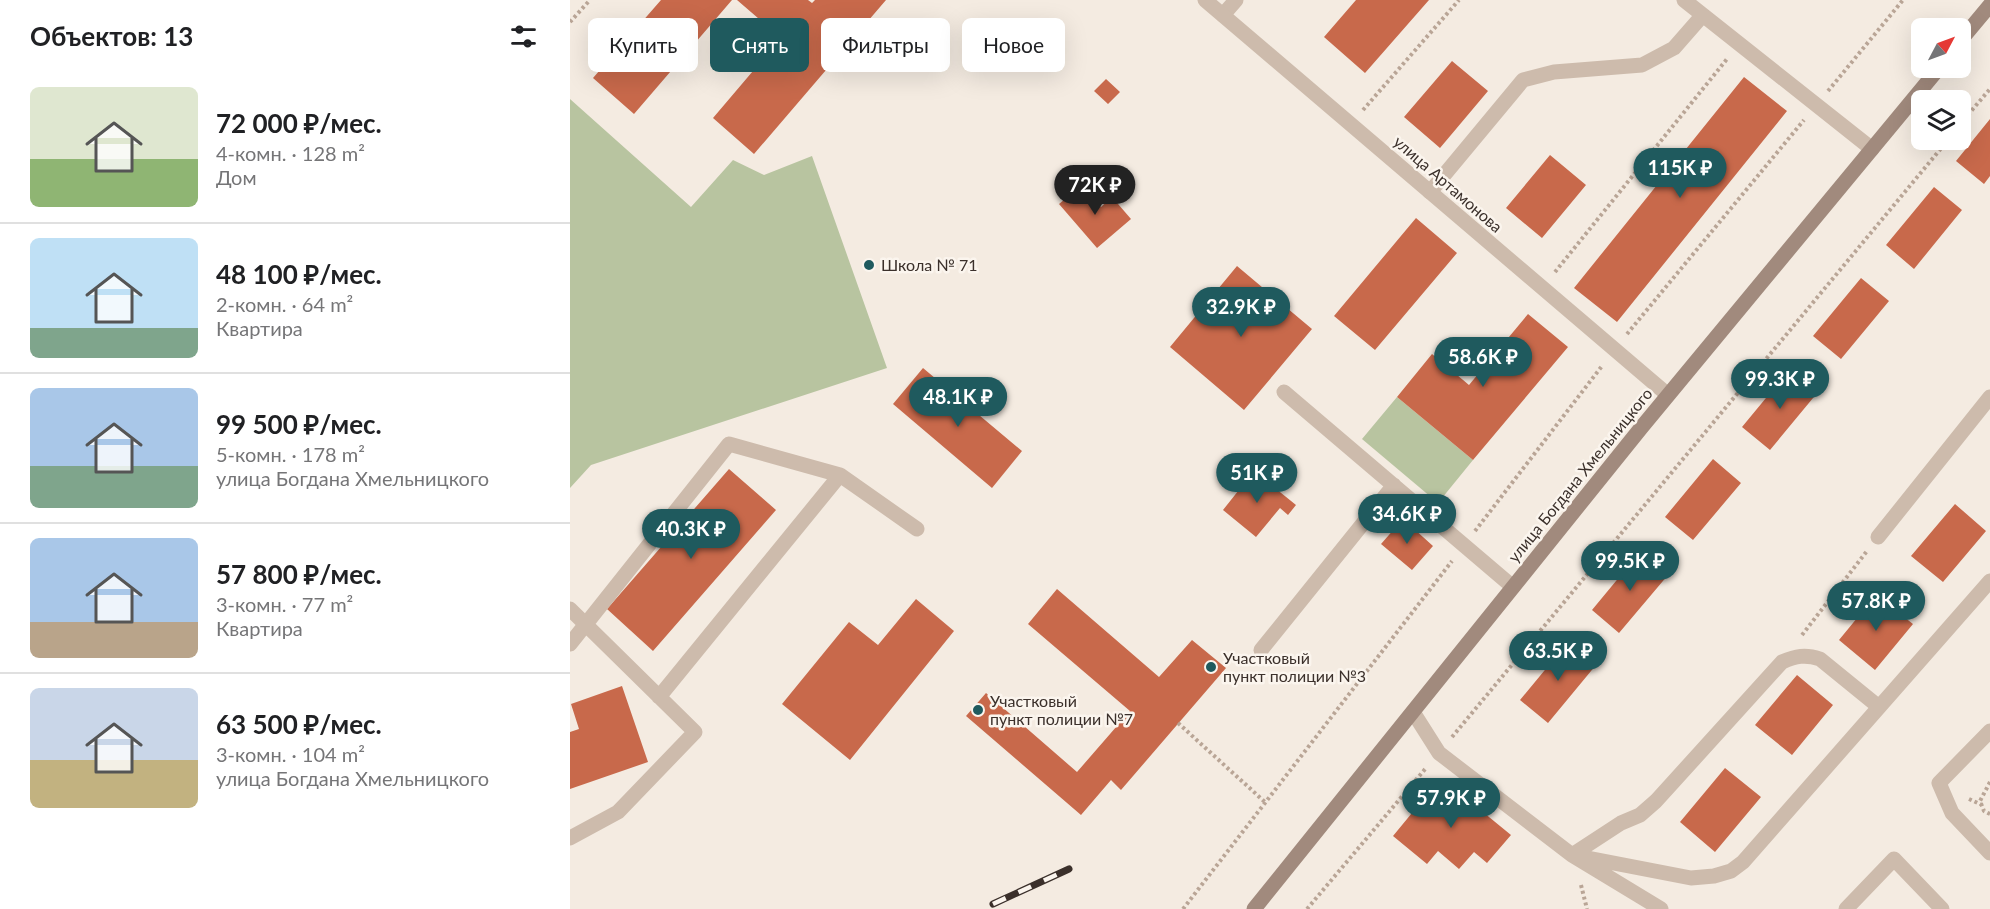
<!DOCTYPE html>
<html lang="ru">
<meta charset="utf-8">
<style>
body{margin:0;font-family:Lato,sans-serif;background:#f6f6f6;color:#202124;height:100vh;display:flex;flex-direction:column;font-size:22px;white-space:nowrap}
*{box-sizing:border-box;margin:0}
p{font-size:20px;color:#757577}
.icon{flex:none;width:33px;height:33px;fill:none;stroke:currentColor;stroke-width:2;stroke-linecap:round;stroke-linejoin:round}
.map{position:relative;flex:1;overflow:hidden}
.side{display:flex;flex-direction:column;background:#fff;width:570px}
.side>*{flex:none}
.top-card{position:absolute;left:18px;top:18px;width:570px;height:54px;display:flex;gap:12px}
.needle{width:39px;rotate:49deg}
.tools{position:absolute;left:1341px;top:18px;display:grid;gap:12px}
.tools a{display:grid;place-items:center;width:60px;height:60px;border-radius:9px;background:#fff;box-shadow:0 6px 24px #0002;font-size:30px}
.price{position:absolute;translate:-50% -51px;padding:0 14px;border-radius:21px;background:#1f5a5e;color:#fff;font-size:20px;line-height:39px;filter:drop-shadow(0 2px 3px #0008)}
.price::after{content:'';position:absolute;left:50%;top:36px;width:18px;height:14px;margin-left:-9px;background:inherit;clip-path:polygon(0 0,100% 0,50% 100%)}
.price.current{background:#222;color:#fff}
ul{padding:0;list-style:none}
li{display:flex;align-items:center;gap:18px;height:150px;padding:0 30px}
li+li{border-top:2px solid #e0e0e0}
li span{display:grid;place-items:center;flex:none;width:168px;height:120px;border-radius:9px;color:#555}
li>.icon{margin-inline-start:auto}
span .icon{width:72px;height:72px;fill:#fffc;stroke-width:1}
li b{font-size:26px}
h2{display:flex;justify-content:space-between;align-items:center;height:72px;padding:0 30px;font-size:26px}
.pill{padding:0 21px;border-radius:9px;background:#fff;box-shadow:0 6px 24px #0002;font-size:21px;line-height:54px}
.pill.current{background:#1f5a5e;color:#fff}
main{display:flex;flex:1;min-height:0}
.map>svg:first-child{display:block}
.green{fill:#b8c4a0}
.building{fill:#c8694b}
.lines{fill:none;stroke-linecap:round;stroke-linejoin:round}
.path{stroke:#b9a596;stroke-width:4;stroke-dasharray:3 3;stroke-linecap:butt}
.lane{stroke:#cdbbac;stroke-width:15}
.street{stroke:#cdbbac;stroke-width:15}
.secondary{stroke:#a18a7d;stroke-width:15}
.rail-casing{stroke:#3b302b;stroke-width:7}
.rail{stroke:#fbf5ee;stroke-width:4.5;stroke-dasharray:14;stroke-linecap:butt}
.poi-dot{fill:#1f5a5e;stroke:#fbf5ee;stroke-width:2}
.labels{text-anchor:middle;stroke-width:5;stroke-linejoin:round;paint-order:stroke}
.street-label{font-size:16px;fill:#3b302b;stroke:#fbf5ee}
.poi-label{font-size:16px;fill:#3b302b;stroke:#fbf5ee;text-anchor:start}
</style>
<main>
<section class="side">
<h2>Объектов: 13<svg class="icon" aria-label="filters" viewBox="0 0 24 24"><path d="M4 7h16M4 17h16"/><circle cx="9" cy="7" r="2"/><circle cx="15" cy="17" r="2"/></svg></h2>
<ul>
<li><span style="background:linear-gradient(#dfe7d0 60%,#8fb573 0)"><svg class="icon" aria-label="home" viewBox="0 0 24 24"><path d="M3 11l9-7 9 7M6 9v11h12V9"/></svg></span><div><b>72 000 ₽/мес.</b><p>4-комн. · 128 m²</p><p>Дом</p></div></li>
<li><span style="background:linear-gradient(#bfe0f5 75%,#7fa58c 0)"><svg class="icon" aria-label="home" viewBox="0 0 24 24"><path d="M3 11l9-7 9 7M6 9v11h12V9"/></svg></span><div><b>48 100 ₽/мес.</b><p>2-комн. · 64 m²</p><p>Квартира</p></div></li>
<li><span style="background:linear-gradient(#a9c7e8 65%,#7fa58c 0)"><svg class="icon" aria-label="home" viewBox="0 0 24 24"><path d="M3 11l9-7 9 7M6 9v11h12V9"/></svg></span><div><b>99 500 ₽/мес.</b><p>5-комн. · 178 m²</p><p>улица Богдана Хмельницкого</p></div></li>
<li><span style="background:linear-gradient(#a9c7e8 70%,#b9a48a 0)"><svg class="icon" aria-label="home" viewBox="0 0 24 24"><path d="M3 11l9-7 9 7M6 9v11h12V9"/></svg></span><div><b>57 800 ₽/мес.</b><p>3-комн. · 77 m²</p><p>Квартира</p></div></li>
<li><span style="background:linear-gradient(#c9d6e8 60%,#c2b280 0)"><svg class="icon" aria-label="home" viewBox="0 0 24 24"><path d="M3 11l9-7 9 7M6 9v11h12V9"/></svg></span><div><b>63 500 ₽/мес.</b><p>3-комн. · 104 m²</p><p>улица Богдана Хмельницкого</p></div></li>
</ul>
</section>
<div class="map">
<svg width="1420" height="909" viewBox="0 0 1420 909">
<rect width="100%" height="100%" fill="#f4ebe1"/>
<path class="green" d="M0,99L121,207L163,160L194,175L242,156L317,368L21,465L0,488Z
M827,397L903,460L868,503L792,439Z"/>
<path class="building" d="M91,0H162L64,114L23,78Z
M167,0H238L242,3L245,0H316L184,154L143,118L211,38Z
M786,0H859L795,73L754,37Z
M882,61L918,91L870,148L834,117Z
M1174,77L1217,111L1047,322L1004,288Z
M536,79L550,92L538,104L524,91Z
M1420,119V176L1414,184L1386,161Z
M980,155L1016,185L972,238L936,208Z
M512,185L531,207L542,197L561,219L527,248L489,204Z
M1364,187L1392,210L1344,269L1316,245Z
M846,218L887,253L805,350L764,316Z
M667,266L742,329L674,410L600,347Z
M1291,278L1319,301L1271,359L1243,336Z
M958,314L998,347L903,460L827,397L862,354L899,385Z
M353,368L452,451L422,488L323,404Z
M1220,369L1248,392L1200,450L1172,427Z
M1143,459L1171,483L1123,540L1095,517Z
M159,469L206,510L83,651L37,609Z
M684,471L726,505L718,515L710,508L686,537L653,510Z
M1385,504L1416,531L1373,582L1341,556Z
M833,519L863,546L842,570L811,544Z
M1070,552L1098,575L1049,633L1022,610Z
M487,589L589,677L622,640L656,668L551,790L541,780L511,815L396,716L416,693L507,772L560,711L458,624Z
M1306,595L1343,624L1305,670L1269,640Z
M346,599L384,631L280,760L212,704L279,622L308,645Z
M998,642L1026,665L978,723L950,700Z
M1227,675L1263,705L1222,755L1185,725Z
M52,686L78,762L0,789V732L9,729L1,704Z
M1155,768L1191,797L1145,852L1110,822Z
M875,781L941,835L917,863L904,852L889,869L868,851L857,864L823,836L851,802H858Z"/>
<g class="lines">
<path class="path" d="M0,22L20,0
M1258,91L1333,0
M793,110L889,0
M1390,124L1420,89
M985,272L1157,59
M1057,334L1234,120
M905,531L1032,366
M1232,635L1297,551
M608,723L696,803
M882,737L1378,140
M1420,782L1410,801L1414,811L1420,814
M1399,799L1412,805
M1011,885L1017,909
M613,909L882,561
M737,909L856,768"/>
<path class="lane" d="M1114,0L1302,149
M653,15L666,0
M860,192L953,80L984,72L1072,65L1104,48L1132,16
M714,392L943,587
M1308,537L1420,397
M0,609L125,732L48,812L0,838
M0,644L159,444L270,475L347,529
M691,650L824,485
M89,697L270,475
M843,712L869,753L1002,855L1091,909
M1420,731L1369,783L1382,813L1420,853
M1002,855L1121,878L1144,876L1161,871L1173,862L1420,581
M1002,855L1051,823L1070,815L1086,801L1212,662C1226,656 1235,654 1250,659L1309,707
M1276,909L1324,859L1372,909"/>
<path class="street" d="M635,0L1098,395"/>
<path class="secondary" d="M1390,41L1420,5
M684,909L1071,428L1369,68"/>
<defs>
<path id="rail" d="M423,904L499,869"/>
</defs>
<use href="#rail" class="rail-casing"/>
<use href="#rail" class="rail"/>
</g>
<g class="poi-dot">
<circle cx="299" cy="265" r="6"/>
<circle cx="641" cy="667" r="6"/>
<circle cx="408" cy="710" r="6"/>
</g>
<g class="labels">
<g class="street-label">
<text transform="translate(878 184) rotate(41)" y="6">улица Артамонова</text>
<text transform="translate(1010 475) rotate(-51)" y="6">улица Богдана Хмельницкого</text>
</g>
<g class="poi-label">
<text x="311" y="271">Школа № 71</text>
<text x="653" y="664">Участковый<tspan x="653" dy="18">пункт полиции №3</tspan></text>
<text x="420" y="707">Участковый<tspan x="420" dy="18">пункт полиции №7</tspan></text>
</g>
</g>
</svg>
<div class="tools">
<a><svg class="needle" viewBox="-14 -14 28 28"><path d="M0-13l5 13h-10z" fill="#e53935"/><path d="M0 13l5-13h-10z" fill="#757577"/></svg></a>
<a><svg class="icon" aria-label="layers" viewBox="0 0 24 24"><path d="M12 4l9 5-9 5-9-5zM3 14l9 5 9-5"/></svg></a>
</div>
<b class="price" style="left:1110px;top:199px">115K ₽</b>
<b class="price current" style="left:525px;top:216px">72K ₽</b>
<b class="price" style="left:671px;top:338px">32.9K ₽</b>
<b class="price" style="left:913px;top:388px">58.6K ₽</b>
<b class="price" style="left:1210px;top:410px">99.3K ₽</b>
<b class="price" style="left:388px;top:428px">48.1K ₽</b>
<b class="price" style="left:687px;top:504px">51K ₽</b>
<b class="price" style="left:837px;top:545px">34.6K ₽</b>
<b class="price" style="left:121px;top:560px">40.3K ₽</b>
<b class="price" style="left:1060px;top:592px">99.5K ₽</b>
<b class="price" style="left:1306px;top:632px">57.8K ₽</b>
<b class="price" style="left:988px;top:682px">63.5K ₽</b>
<b class="price" style="left:881px;top:829px">57.9K ₽</b>
<div class="top-card">
<a class="pill">Купить</a>
<a class="pill current">Снять</a>
<a class="pill">Фильтры</a>
<a class="pill">Новое</a>
</div>
</div>
</main>
